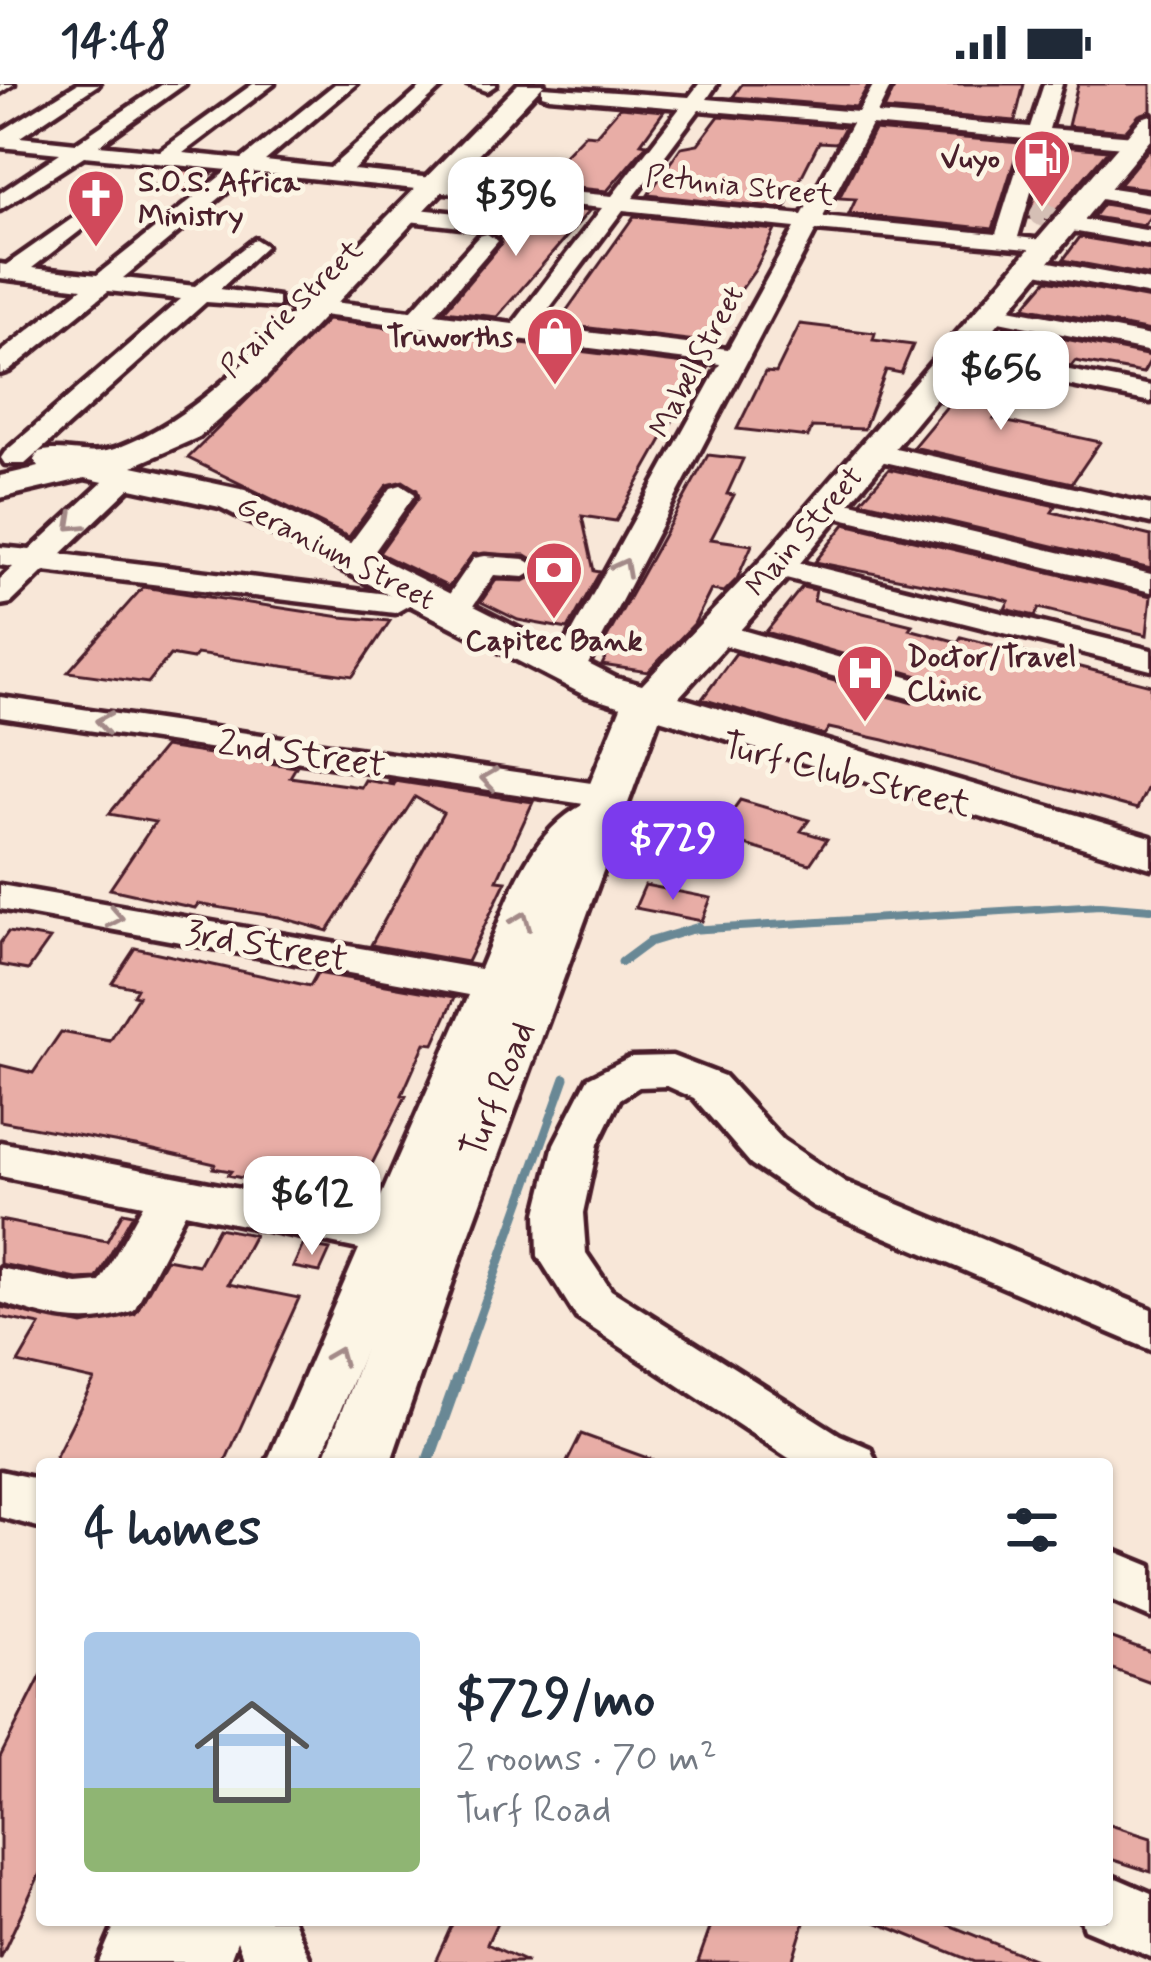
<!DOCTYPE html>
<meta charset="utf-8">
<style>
body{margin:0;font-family:Mynerve,sans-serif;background:#f6f6f7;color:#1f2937;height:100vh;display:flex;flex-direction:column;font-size:45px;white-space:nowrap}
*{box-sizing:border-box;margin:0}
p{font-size:39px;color:#747a83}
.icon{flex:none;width:66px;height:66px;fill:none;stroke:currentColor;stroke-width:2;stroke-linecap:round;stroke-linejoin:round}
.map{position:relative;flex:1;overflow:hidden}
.panel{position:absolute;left:36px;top:1374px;width:1077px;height:468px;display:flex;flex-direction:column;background:#fff;border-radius:12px;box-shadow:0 3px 9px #0004}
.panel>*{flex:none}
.price{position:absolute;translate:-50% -102px;padding:0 27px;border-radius:24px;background:#fff;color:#222;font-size:39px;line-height:78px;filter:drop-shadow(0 3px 6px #0008)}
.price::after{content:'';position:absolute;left:50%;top:72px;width:36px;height:27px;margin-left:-18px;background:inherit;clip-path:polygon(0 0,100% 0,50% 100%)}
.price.active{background:#7c3aed;color:#fff}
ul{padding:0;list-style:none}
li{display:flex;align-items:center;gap:36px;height:300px;padding:0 48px}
li span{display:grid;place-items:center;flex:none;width:336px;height:240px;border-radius:12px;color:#555}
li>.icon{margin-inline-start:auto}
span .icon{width:144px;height:144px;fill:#fffc;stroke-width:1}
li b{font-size:51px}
h2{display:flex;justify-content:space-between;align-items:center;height:144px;padding:0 48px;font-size:51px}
.status{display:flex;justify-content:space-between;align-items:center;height:84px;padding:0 60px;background:#fff;direction:ltr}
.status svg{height:33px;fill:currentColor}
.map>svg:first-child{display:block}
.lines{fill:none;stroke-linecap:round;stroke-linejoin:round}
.stream-far2{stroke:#698895;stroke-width:8}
.stream-far1{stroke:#698895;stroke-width:9}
.stream{stroke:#698895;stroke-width:12}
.building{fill:#e8ada6;stroke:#4a1f2b;stroke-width:3}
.minor-tunnel{stroke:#d5bfb5;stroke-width:21;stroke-dasharray:21 10;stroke-linecap:butt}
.minor-casing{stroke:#4a1f2b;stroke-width:9}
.major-casing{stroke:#4a1f2b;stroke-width:9}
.minor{fill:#fcf5e5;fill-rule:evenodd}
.major{fill:#fcf5e5;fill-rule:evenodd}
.oneway{stroke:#a38a88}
.labels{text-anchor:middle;stroke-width:10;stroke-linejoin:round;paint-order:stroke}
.far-poi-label{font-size:30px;font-weight:bold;fill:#4a1f2b;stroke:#fcf5e5;text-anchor:end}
.far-street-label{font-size:30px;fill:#4a1f2b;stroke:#fcf5e5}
.street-label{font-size:36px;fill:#4a1f2b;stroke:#fcf5e5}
</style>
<div class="status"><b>14:48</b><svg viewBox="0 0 49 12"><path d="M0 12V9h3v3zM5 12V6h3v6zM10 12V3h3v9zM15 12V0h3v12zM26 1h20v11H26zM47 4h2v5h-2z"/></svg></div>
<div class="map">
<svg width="1151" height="1878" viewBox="0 0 1151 1878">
<rect width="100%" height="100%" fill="#f8e7d8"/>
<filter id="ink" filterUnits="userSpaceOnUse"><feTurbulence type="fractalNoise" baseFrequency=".00833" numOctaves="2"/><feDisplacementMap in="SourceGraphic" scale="24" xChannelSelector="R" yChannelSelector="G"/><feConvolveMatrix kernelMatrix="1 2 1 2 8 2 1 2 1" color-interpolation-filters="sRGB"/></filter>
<g filter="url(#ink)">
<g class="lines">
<path class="stream-far2" d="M689,846L1100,821L1151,825"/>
<path class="stream-far1" d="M622,878L649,858L699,843
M456,1299L565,994"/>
<path class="stream" d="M427,1380L457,1296"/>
</g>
<path class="building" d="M742,0H869L856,23L733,13Z
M896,0H1024L1015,37L884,26Z
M1078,0H1151V27L1139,31L1125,47L1068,42Z
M620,23L664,27L641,59L647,60L607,107L471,93L489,74L556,80L585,50L596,51Z
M719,32L845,43L836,59L819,58L785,125L648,111L681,63L698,60Z
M874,46L1020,59L993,145L849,130L856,115L839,114Z
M1049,61L1108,66L1048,136L1028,134Z
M1151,62V105L1119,101Z
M176,85L213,89L189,108L152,104Z
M1103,120L1151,128V132L1144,141L1093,133Z
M524,121L589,127L497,233L444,227L501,160L499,152Z
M634,132L775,146L755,186L704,258L557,240Z
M1080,153L1151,165V192L1063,176Z
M1047,196L1151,215V247L1024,223Z
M327,236L709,283L682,320L616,437L582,432L594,487L600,488L568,545L518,536L481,518L496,496L524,497L541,488V480L526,471L473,470L449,503L379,469L419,413L417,406L403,397L387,401L349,453L188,374Z
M800,240L875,249L873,256L913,261L901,289L886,286L864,345L812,343L808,353L737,345L765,288L776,289Z
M1005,243L1151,272V275L1143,289L1075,277L1071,282L986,265Z
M967,286L1023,297L994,335L1100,358L1072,399L913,363L949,320L940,318Z
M708,371L743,375L727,410L734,411L711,455L752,461L737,495L724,508L711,506L694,540L648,588L602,581L607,571L598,570Z
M889,385L1056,422L1052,428L1151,452V485L861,417Z
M845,440L1151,512L1147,551L1039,524L1035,532L1005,525L1009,517L994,513L815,478Z
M143,503L341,533L390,537L353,592L197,570L193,575L170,571L148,599L68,588Z
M802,503L816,506L814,517L912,541L909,545L958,558L961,553L1151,601V697L1137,725L884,656L829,644L824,651L702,615L736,569L912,619L932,609L934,602L926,594L766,548Z
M164,663L296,683L290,693L361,703L365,696L395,701L388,696L533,718L497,796L506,797L467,878L371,861L443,729L415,713L328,847L279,833L198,820L195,824L110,805L155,738L109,730Z
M740,716L809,736L801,747L827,755L810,780L714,752Z
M645,801L711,814L702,837L635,824Z
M8,848L50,855L28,886L0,881V859Z
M135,864L310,902L317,889L455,913L434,960L425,959L402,1011L406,1012L353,1118L228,1091L231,1087L213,1084L215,1080L141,1063L0,1037V981L33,989L61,948L110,957L138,912L133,911L137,904L112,899Z
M123,1128L133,1130L97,1194L77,1195L0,1180V1136L107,1157Z
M218,1144L254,1151L228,1200L299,1214L224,1380H52L94,1296L18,1279L40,1241L0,1233V1223L83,1241L135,1230L166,1175L198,1181Z
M303,1161L330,1166L320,1188L293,1183Z
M581,1350L656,1377V1380H566Z
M1107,1552L1151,1568V1599L1107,1583Z
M42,1590V1785L0,1875V1673Z
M1107,1740L1151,1754V1788L1107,1774Z
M454,1836H498L487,1860L527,1878H435Z
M713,1836H805L792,1878H698Z
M871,1836H937L1040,1878H974Z"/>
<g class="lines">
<path class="minor-tunnel" d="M1046,133L1040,131L1049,119L1058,121"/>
<defs>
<path id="minor" d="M0,0H14L0,9Z
M77,0H99L20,53L76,59L163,0H185L99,61L160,67L253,0H274L183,69L242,75L335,0H356L265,77L330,84L425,0H445L353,86L612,112L680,24L549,13L542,11V3L689,13L699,0H717L707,15L858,28L874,0H892L877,30L1030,43L1044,0H1062L1049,45L1135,52L1145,58L1135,64L1046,56L1018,153L1052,157V167L816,146L585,586L568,596L551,586L720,280L297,228L285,221L297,214L411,227L479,152L487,150L498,157L435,230L513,240L602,124L251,88L123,194L195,202L255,155L266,162L220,205L278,213V223L206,218L25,380H5L1,374L5,368L181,215L108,207L9,287L0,290V269L82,204L0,194V180L6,181L73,134L84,141L81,146L32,184L97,191L228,86L84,72L0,126V109L60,69L0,63V48ZM699,26L852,39L802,131L633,114ZM871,41L1026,55L996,150L823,133ZM623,126L795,144L728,265L536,242Z
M467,0H496V1L487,7Z
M1092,101L1151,110V124L1084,112V102Z
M408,124L488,132L499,139L488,146L400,136V126Z
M1063,132L1151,147V161L1055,144V134Z
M1029,174L1151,197V211L1021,186V176Z
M988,221L1151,252V268L979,233V223Z
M952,263L1151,302V318L943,276L939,271L943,266Z
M873,359L1151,421V439L863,373L859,367Z
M127,382L137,385L141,391L137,397L61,470L395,511L411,520L395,529L44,487L11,519L0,521V495L13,483L0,481V463L30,466L117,385Z
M401,401L415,410L365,481H343L339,475L343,469L391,404Z
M826,413L1151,490V508L816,428L811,422L816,416Z
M485,472L524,475L539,484L524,493L494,491L464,535H442L437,528L474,474Z
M777,473L1151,566V586L766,489L762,482L766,475Z
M714,538L925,598L930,605L913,615L703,555L698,548Z
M0,613L605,701L618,704L623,712L615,721L618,726C609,740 592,742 580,753C552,781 533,854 518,892L533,896L539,906L533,916L507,918L416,1140L428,1144L435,1157L428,1170L403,1174L318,1380H266L359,1165L185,1129L134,1226C86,1246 48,1233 0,1218V1184L77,1200L100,1198L143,1121L0,1092V1058L373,1131L469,911L0,825V801L480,885C506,825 523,753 584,720L0,633Z
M672,972L724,992L783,1056L845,1098L1151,1225V1266L813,1122L751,1080L694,1014L667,1002L639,1003L620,1015L598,1060L583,1129L586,1169L611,1206L840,1351L870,1364L877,1380H798L577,1234L538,1172L537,1129L554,1060L588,994L630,973Z
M0,1387L42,1396V1444L0,1433Z
M1107,1464L1151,1482V1534L1107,1515Z
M1107,1790L1151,1809V1873L1084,1845L1081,1836H1107Z
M229,1836H293L311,1878H245Z"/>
<path id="major" d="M518,0H544L266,294L199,353L133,382L245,406L616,594L642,601L763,474L1142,34L1151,31V55L791,490L679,613L1151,753V784L659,635L465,1162L390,1380H322L403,1162L621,623L586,612L220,423L85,394L0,414V392L39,383L34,376L39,368C68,361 86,376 120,363C206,329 267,255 331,190C393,127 456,63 518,0Z
M117,1836H245L229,1878H99Z"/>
</defs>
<use href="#minor" class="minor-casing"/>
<use href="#major" class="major-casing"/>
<use href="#minor" class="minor"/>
<use href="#major" class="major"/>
</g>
<defs><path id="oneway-chevron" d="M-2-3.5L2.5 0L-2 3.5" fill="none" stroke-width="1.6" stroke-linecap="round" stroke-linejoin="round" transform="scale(3)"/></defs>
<g class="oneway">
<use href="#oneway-chevron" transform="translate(74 439) rotate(137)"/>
<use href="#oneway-chevron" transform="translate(623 483) rotate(-62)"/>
<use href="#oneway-chevron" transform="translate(104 638) rotate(-171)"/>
<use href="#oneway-chevron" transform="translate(489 695) rotate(-172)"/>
<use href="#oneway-chevron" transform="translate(115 833) rotate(10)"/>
<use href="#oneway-chevron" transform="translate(522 836) rotate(-68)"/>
<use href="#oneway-chevron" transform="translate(337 1272) rotate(-68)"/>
</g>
</g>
<defs>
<symbol id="fuel-pin" viewBox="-11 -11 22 30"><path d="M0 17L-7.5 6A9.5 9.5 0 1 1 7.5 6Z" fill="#d1495b" stroke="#fcf5e5"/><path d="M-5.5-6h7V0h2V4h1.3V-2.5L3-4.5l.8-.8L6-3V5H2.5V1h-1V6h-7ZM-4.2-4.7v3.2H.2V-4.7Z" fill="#fff"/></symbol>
<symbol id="church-pin" viewBox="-11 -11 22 30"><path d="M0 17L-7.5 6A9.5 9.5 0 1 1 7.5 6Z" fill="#d1495b" stroke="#fcf5e5"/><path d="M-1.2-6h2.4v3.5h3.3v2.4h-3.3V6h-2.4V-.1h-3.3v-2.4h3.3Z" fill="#fff"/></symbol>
<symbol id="shop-pin" viewBox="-11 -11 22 30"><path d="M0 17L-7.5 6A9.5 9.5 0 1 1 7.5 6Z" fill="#d1495b" stroke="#fcf5e5"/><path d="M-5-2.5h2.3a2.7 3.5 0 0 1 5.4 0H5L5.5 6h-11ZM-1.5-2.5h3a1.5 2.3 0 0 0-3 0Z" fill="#fff"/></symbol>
<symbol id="bank-pin" viewBox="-11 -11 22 30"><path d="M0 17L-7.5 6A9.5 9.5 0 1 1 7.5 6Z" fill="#d1495b" stroke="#fcf5e5"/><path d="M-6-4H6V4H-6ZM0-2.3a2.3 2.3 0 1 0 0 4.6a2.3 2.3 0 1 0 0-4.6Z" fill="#fff"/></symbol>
<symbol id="hospital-pin" viewBox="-11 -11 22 30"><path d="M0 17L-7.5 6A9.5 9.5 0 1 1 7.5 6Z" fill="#d1495b" stroke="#fcf5e5"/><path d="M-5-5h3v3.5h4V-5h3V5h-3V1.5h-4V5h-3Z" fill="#fff"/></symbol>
</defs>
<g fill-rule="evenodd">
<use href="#fuel-pin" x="1009" y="41" width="66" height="90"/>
<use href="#church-pin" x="63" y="81" width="66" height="90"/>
<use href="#shop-pin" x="522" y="219" width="66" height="90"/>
<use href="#bank-pin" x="521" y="453" width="66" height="90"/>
<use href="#hospital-pin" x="832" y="556" width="66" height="90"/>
</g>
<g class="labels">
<g class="far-poi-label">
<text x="1000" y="84">Vuyo</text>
<text x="138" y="107" text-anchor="start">S.O.S. Africa<tspan x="138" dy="34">Ministry</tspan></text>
<text x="513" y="262">Truworths</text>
<text x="554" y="566" text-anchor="middle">Capitec Bank</text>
<text x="907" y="582" text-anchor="start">Doctor/Travel<tspan x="907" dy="34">Clinic</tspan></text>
</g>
<g class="far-street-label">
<text transform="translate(740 101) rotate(6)" y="10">Petunia Street</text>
<text transform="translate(291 224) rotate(-44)" y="10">Prairie Street</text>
<text transform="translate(696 277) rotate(-62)" y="10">Mabel Street</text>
<text transform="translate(804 447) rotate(-49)" y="10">Main Street</text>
<text transform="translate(336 468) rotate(27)" y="10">Geranium Street</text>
</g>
<g class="street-label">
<text transform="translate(302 668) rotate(8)" y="13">2nd Street</text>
<text transform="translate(847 689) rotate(14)" y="13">Turf Club Street</text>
<text transform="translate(267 860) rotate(10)" y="13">3rd Street</text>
<text transform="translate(496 1005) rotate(-68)" y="13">Turf Road</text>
</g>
</g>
</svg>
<b class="price" style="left:516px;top:175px">$396</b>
<b class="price" style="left:1001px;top:349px">$656</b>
<b class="price active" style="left:673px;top:819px">$729</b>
<b class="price" style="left:312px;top:1174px">$612</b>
<section class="panel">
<h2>4 homes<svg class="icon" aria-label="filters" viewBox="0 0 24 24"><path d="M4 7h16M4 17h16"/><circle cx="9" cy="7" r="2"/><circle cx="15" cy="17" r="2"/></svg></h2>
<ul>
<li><span style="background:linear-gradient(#a9c7e8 65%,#8fb573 0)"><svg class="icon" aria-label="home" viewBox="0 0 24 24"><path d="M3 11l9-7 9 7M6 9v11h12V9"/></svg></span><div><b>$729/mo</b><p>2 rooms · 70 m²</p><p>Turf Road</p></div></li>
</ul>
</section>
</div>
